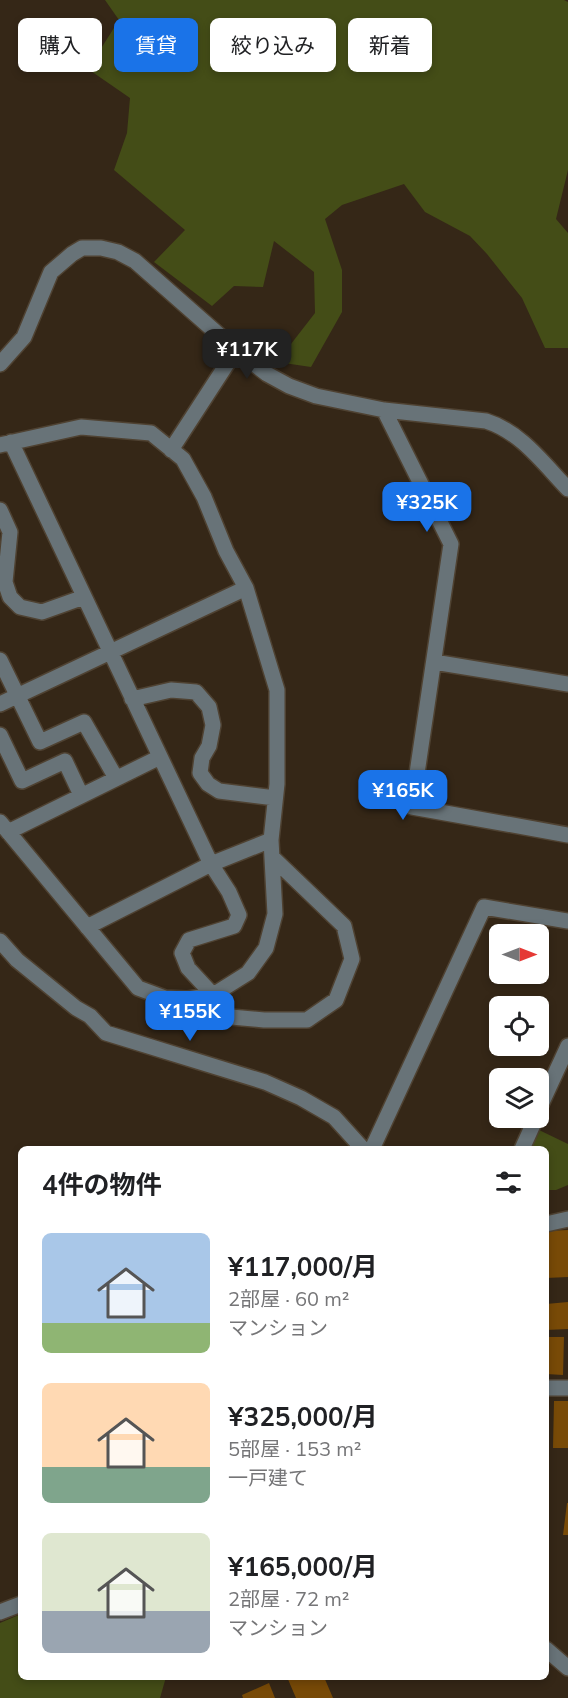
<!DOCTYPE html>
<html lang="ja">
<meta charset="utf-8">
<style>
body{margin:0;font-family:Mulish,"Noto Sans JP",sans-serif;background:#f2f2f2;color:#202124;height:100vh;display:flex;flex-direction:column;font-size:22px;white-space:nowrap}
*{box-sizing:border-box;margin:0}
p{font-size:20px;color:#757577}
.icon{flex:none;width:33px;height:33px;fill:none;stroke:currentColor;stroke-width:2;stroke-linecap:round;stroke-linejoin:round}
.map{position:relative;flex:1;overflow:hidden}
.details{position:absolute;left:18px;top:1146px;width:531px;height:534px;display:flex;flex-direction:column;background:#fff;border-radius:9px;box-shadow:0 3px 9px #0003}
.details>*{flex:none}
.guide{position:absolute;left:18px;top:18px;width:532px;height:54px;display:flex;gap:12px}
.needle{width:39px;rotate:90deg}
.tools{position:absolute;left:489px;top:924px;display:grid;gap:12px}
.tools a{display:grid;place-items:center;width:60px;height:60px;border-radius:9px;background:#fff;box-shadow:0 3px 9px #0003;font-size:30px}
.price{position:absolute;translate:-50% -51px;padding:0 14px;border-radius:12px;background:#1a73e8;color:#fff;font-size:20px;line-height:39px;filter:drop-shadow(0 2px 3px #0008)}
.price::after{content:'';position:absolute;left:50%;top:36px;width:18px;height:14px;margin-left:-9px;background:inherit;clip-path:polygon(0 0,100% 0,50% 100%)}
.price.active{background:#222;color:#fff}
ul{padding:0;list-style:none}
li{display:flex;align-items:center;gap:18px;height:150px;padding:0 24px}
li span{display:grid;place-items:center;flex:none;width:168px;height:120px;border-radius:9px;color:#555}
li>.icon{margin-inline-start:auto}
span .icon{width:72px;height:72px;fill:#fffc;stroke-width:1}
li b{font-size:26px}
h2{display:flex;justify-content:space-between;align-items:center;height:72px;padding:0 24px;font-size:26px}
.chip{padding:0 21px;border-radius:9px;background:#fff;box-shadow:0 3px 9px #0003;font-size:21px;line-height:54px}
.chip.active{background:#1a73e8;color:#fff}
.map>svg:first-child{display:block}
.green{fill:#444d17}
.building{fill:#784a07}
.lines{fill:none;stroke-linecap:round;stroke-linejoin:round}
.minor-casing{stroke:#4f4232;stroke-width:18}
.minor{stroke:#687378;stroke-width:15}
</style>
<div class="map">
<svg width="568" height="1698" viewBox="0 0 568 1698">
<rect width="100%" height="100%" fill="#352717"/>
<path class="green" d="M105,0H564L568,2V170L556,219L568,233V348H545L522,298L487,254L470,236L425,212L404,184L342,205L325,219L342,270V312L311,367L277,362L315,313L314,272L274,241L263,287L234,286L212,306L154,262L185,230L114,170L127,133L130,98L88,69L119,20Z
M539,1130L568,1144V1185L556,1190H546V1149H531Z
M21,1614V1677H166L160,1698H0V1623Z"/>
<path class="building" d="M568,1230V1277L546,1278V1231Z
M568,1302V1329L546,1330V1304Z
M546,1337H564L563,1375L546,1374Z
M554,1401H568V1448H553Z
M567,1503H568V1535H563Z
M287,1677H324L333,1698H296Z
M269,1683L275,1698H243L242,1695Z"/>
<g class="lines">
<defs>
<path id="minor" d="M0,364L24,337L51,272L72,254L82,248H101L118,252L135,261L236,350L267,374L289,386L316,396L384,410L486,421C521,432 543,463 568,489
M384,410L451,544L412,807L568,835
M11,442L211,864L229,892L239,915L234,926L189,940L182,953L188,968L213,995
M0,445L81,427L151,433L183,459L204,497L226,551L246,588L277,690V784L271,840L275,914L266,948L248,973L213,995L188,999L165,998L138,988L0,822
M171,450L236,350
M0,510L10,532L5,582L10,597L20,607L42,612L84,597
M0,660L40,742L84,722L116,778
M434,662L568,684
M132,699L171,690L196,692L209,707L213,725L209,746L202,758L200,773L208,784L219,791L275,798
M0,704L246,588
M0,735L22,781L65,761L81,795
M8,832L160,757
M87,927L211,864L271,840
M0,941L17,960L76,1008L90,1016L106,1033L265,1082L301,1098L334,1117L363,1149
M188,999L220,1016L264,1020H307L336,1000L352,959L344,926L272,857
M538,1111L568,1046
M372,1149L484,907L568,921
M522,1149L536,1118
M546,1224L568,1219
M546,1388H568
M0,1612L21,1604
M546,1649L568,1668"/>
</defs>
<use href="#minor" class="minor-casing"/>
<use href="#minor" class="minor"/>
</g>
</svg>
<div class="tools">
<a><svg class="needle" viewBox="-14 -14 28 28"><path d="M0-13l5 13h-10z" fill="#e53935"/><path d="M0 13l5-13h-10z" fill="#757577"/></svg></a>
<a><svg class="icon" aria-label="locate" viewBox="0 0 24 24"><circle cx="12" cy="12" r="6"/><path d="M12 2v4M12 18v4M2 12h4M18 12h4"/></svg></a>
<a><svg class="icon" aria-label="layers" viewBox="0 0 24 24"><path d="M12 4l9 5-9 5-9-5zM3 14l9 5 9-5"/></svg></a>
</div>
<b class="price active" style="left:247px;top:380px">¥117K</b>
<b class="price" style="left:427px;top:533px">¥325K</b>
<b class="price" style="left:403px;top:821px">¥165K</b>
<b class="price" style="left:190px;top:1042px">¥155K</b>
<div class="guide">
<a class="chip">購入</a>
<a class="chip active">賃貸</a>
<a class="chip">絞り込み</a>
<a class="chip">新着</a>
</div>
<section class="details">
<h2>4件の物件<svg class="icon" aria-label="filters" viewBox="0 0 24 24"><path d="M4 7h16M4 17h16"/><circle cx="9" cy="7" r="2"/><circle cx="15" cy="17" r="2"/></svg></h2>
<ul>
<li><span style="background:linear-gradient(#a9c7e8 75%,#8fb573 0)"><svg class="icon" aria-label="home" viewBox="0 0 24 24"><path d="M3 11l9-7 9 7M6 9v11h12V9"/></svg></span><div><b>¥117,000/月</b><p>2部屋 · 60 m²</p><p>マンション</p></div></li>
<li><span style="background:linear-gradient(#ffd9b3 70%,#7fa58c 0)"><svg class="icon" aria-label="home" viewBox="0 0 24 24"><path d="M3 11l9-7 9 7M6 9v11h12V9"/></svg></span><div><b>¥325,000/月</b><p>5部屋 · 153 m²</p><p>一戸建て</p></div></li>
<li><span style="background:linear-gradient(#dfe7d0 65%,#9aa5b1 0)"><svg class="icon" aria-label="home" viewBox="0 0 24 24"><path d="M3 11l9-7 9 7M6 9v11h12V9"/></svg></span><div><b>¥165,000/月</b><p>2部屋 · 72 m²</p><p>マンション</p></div></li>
</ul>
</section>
</div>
